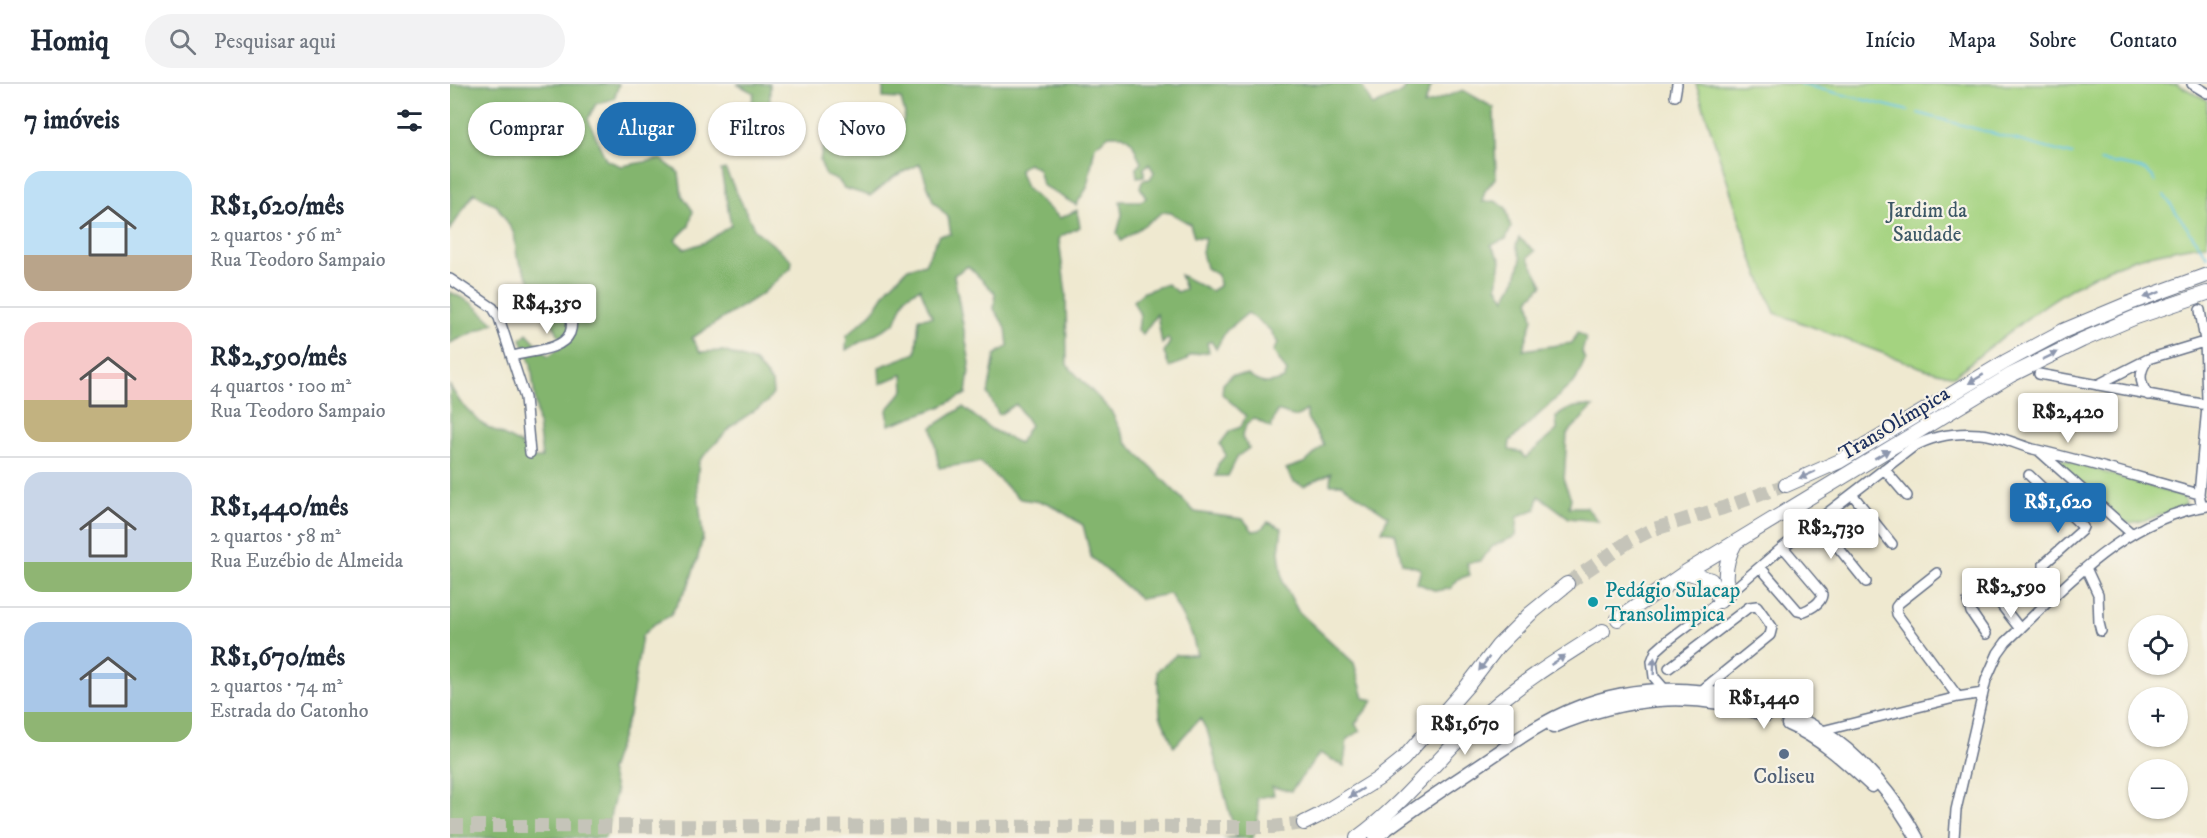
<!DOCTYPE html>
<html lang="pt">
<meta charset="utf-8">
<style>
body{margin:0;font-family:"IM FELL DW Pica",serif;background:#f2f2f3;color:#1f2937;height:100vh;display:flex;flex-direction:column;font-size:22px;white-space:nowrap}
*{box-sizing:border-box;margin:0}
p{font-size:20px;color:#747a83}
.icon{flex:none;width:33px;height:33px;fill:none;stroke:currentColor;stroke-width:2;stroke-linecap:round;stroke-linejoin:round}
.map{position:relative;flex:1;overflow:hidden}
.side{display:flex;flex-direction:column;background:#fff;width:450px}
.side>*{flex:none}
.guide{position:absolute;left:18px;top:18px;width:570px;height:54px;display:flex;gap:12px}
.controls{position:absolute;left:1678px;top:531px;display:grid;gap:12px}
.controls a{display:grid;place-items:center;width:60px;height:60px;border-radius:50%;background:#fff;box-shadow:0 2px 4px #0004;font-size:30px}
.price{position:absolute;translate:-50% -51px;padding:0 14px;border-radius:6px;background:#fff;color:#222;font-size:20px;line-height:39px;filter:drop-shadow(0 2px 3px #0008)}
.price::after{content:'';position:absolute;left:50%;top:36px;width:18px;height:14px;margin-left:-9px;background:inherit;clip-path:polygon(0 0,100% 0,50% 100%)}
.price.on{background:#1f6fb2;color:#fff}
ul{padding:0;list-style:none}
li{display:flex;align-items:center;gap:18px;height:150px;padding:0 24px}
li+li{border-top:2px solid #e0e1e3}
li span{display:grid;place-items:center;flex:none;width:168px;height:120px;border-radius:18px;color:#555}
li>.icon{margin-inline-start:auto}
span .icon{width:72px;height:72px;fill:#fffc;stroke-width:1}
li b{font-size:26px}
h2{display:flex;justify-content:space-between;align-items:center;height:72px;padding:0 24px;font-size:26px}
.chip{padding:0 21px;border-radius:27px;background:#fff;box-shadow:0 2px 4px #0004;font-size:21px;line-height:54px}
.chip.on{background:#1f6fb2;color:#fff}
header{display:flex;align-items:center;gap:36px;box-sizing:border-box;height:84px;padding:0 30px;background:#fff;border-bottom:2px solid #e0e1e3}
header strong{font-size:28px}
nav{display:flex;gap:33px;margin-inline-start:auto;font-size:21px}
.search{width:420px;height:54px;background:#f2f2f3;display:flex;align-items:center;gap:15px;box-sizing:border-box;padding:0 21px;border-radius:33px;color:#747a83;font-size:22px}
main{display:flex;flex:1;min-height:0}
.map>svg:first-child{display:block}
.green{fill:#a4d380;stroke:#60816f;stroke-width:1.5}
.forest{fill:#83b56e;stroke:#4f7266;stroke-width:1.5}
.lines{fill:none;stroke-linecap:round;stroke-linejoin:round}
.stream{stroke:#67c6e5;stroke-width:2}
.highway-tunnel{stroke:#c5c4b9;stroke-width:14;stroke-dasharray:14 7;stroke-linecap:butt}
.minor-casing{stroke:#657086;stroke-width:12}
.major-casing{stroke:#657086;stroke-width:15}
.highway-casing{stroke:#657086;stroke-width:16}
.minor{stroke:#fff;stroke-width:9}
.major{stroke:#fff;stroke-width:12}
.highway{stroke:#fff;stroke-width:14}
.oneway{fill:#8d97ae}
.culture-dot{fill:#0f9aa8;stroke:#f7f3e8;stroke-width:2}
.service-dot{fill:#5c6f8a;stroke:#f7f3e8;stroke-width:2}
.labels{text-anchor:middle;stroke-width:4.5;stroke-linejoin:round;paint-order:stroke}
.park-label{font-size:21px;fill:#3d5866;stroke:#f7f3e8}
.street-label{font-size:21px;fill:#1b2f5e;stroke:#f7f3e8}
.culture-label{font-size:21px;fill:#0d838f;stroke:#f7f3e8;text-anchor:start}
.service-label{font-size:21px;fill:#4e5e75;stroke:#f7f3e8}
</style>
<header>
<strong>Homiq</strong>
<div class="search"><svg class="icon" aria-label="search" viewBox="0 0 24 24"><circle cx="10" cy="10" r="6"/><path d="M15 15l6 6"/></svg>Pesquisar aqui</div>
<nav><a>Início</a><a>Mapa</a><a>Sobre</a><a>Contato</a></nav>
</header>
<main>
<section class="side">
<h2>7 imóveis<svg class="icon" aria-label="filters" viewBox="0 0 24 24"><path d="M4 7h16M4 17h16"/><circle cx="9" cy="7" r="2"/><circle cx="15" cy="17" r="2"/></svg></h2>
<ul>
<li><span style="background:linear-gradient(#bfe0f5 70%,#b9a48a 0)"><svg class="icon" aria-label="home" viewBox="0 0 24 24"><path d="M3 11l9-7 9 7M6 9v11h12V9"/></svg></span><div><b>R$1,620/mês</b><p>2 quartos · 56 m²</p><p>Rua Teodoro Sampaio</p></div></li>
<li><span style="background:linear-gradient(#f6c9c9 65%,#c2b280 0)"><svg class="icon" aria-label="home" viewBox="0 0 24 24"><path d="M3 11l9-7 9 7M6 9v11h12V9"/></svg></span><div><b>R$2,590/mês</b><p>4 quartos · 100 m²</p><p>Rua Teodoro Sampaio</p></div></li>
<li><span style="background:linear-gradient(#c9d6e8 75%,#8fb573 0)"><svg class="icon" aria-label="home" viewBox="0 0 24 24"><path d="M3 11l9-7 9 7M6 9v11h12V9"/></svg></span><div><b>R$1,440/mês</b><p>2 quartos · 58 m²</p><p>Rua Euzébio de Almeida</p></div></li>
<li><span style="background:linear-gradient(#a9c7e8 75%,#8fb573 0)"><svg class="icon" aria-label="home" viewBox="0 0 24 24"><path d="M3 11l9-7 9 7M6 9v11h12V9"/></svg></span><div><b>R$1,670/mês</b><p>2 quartos · 74 m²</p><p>Estrada do Catonho</p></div></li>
</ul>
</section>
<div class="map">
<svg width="1757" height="754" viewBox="0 0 1757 754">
<rect width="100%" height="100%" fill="#f7f3e8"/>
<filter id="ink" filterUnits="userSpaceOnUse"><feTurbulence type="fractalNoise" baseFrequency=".0167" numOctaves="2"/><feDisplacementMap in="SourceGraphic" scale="12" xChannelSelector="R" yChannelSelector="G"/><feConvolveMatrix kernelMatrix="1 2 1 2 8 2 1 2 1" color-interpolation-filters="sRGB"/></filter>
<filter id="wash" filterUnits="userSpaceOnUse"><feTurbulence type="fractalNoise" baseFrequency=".008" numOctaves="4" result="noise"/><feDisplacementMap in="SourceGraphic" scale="24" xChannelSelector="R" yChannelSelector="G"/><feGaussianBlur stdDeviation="1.35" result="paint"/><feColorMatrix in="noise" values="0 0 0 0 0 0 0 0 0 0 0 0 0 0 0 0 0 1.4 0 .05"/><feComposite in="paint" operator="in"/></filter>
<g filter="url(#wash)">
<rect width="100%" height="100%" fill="#efe9d0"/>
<path class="green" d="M1246,0H1727L1757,16V160C1733,164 1708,168 1685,175C1620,194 1557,250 1504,292L1475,285L1325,229L1303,177Z
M1612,375L1734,413L1735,420C1723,427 1687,442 1674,438L1608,380V377Z"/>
<path class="forest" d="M0,0H169L164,15L146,20L138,35L156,76L171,82L211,75L229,89L232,111L243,127L239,142L225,156L235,165L256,158L281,141L271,86L275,85L305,146L342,176L341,184L313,209L242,254L250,268L273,267L305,278L322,299L323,310L317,318L282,342L249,377L247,399L253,453L248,473L239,500L220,532L204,540L192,552L179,631L160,686L166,708L155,754H0V302L10,318L32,340L72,361L78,374H92L81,280L71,255L77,249L98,272L114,261L67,173L64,149L47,122L24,109L0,146Z
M287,0H320L319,65L308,54L298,35L304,9Z
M433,0H911L923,22L953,8L958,0H982L974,21L1013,6L1044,24L1046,93L1035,107L1032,118L1045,117L1056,124L1061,144L1056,155L1041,161L1051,176L1047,202L1055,215L1066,194L1071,175L1066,161L1069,154L1085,167L1078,173L1093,201L1079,215L1083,235L1073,266L1122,259L1128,248L1136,254L1132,268L1135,276L1126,296L1060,357L1059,366L1071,368L1075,374L1107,346L1106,333C1119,323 1127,321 1143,323L1117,350L1114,397L1121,414L1119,423H1136L1148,437L1119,434L1089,412L1086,425L1068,432L1066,452L1043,462L1030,477L1017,479L1020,491L1008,495L1001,504L986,507L967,499L971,485L952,479L945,449L932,447L938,432L891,400H880L881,389L854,402L844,398L836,385L856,378L874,361L857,334V326L846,333L827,327L821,344L804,334L796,341L792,354L799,364L788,372L778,392H766L768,380L776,371L770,360L780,347L791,343L796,332L772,310L773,300L782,291H798C811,301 819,301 834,295L837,288L823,267L828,259L820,246L798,229L776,247L766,265L761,257L757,259L759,268L740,271L735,277L719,283L714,268L720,258L718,254L712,260L707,230L693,250L688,246L690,231L683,217L694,208L717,200L727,208L735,205L730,191L761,207L769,202L768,191L756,184L752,168L755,154L744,153L740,140L721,129L713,128L671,157L667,149L672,131L670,117H691L696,114L690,103L693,96L700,95L704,88L699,80L694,84V92L687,93L686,85L691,79L682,58L673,51H659L645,62L637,104L626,121L592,101L588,85L578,79L569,85L576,104L610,134L627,126L630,143L611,152L609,156L616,210L617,281L661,327L677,359L745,428L793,435L803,447L810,446L818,438L832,444L829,468L833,498L848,527L904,579L914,614L924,616L905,640L910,647L897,655L894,682L870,669L841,707L822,703L824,711L807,714L809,727L803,754H773L786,753L758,649L750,634L724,663L710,631L707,587L726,571H747L742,551L720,510L690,515L641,473L633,441L598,419L570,415L530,378L489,384L482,343L513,323L541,345L569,359L580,341L566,320L549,331L538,310L545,271L558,262L556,244L544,225L545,209L518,182L504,191L520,279L516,310L490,323L439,341L437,326L454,306L453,290L430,300L429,283L466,269L469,234L482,233L470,204L456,212L445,239L396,266L397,251L422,229L438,204L458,184L475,180L489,151L501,150L498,133L483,117L470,80L445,92L420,112L394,104L388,96L376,92L370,77L374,57L392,47L424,62L434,55L446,64L455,30L451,15L433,14Z
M0,208L22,219L44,239L0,259Z"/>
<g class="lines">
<path class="stream" d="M1350,0L1459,27
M1468,29L1622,71
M1650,77C1668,81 1698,80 1706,98
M1714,111L1757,172"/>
</g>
</g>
<g filter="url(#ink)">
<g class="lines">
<path class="highway-tunnel" d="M1117,500L1178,458L1201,446L1273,424L1336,401
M0,742L822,743L854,739"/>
<defs>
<path id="minor" d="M1742,0L1757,9
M1225,12L1227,0
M0,195L43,224L49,234L75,314L80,369
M1750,226L1755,257L1757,315
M63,272C79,267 112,267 120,249C124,239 120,224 118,214
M1697,277C1688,289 1690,300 1698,311
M1589,290L1757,321
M1647,301L1698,275L1757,257
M1589,367L1681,449
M1434,385L1457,412
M1579,391L1633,443L1631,447L1594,480V486L1603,496
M1402,410L1442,460
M1749,410L1757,323
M1608,418L1626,400
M1367,437L1416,498
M1310,483L1348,527L1352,528C1360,525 1371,519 1372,511L1371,508L1333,463
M1636,484L1648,510L1649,539L1651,547
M1487,489L1449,519L1446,523L1447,530L1508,613
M1546,514L1571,492
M1536,550L1521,528L1518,517L1530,505L1534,504L1546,514L1570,545
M1219,584L1299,523L1307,522L1322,543L1320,551L1251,607
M1216,607L1204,593L1202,577L1206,567L1216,558L1270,517L1333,463L1463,363C1484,351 1505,348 1530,350C1549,351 1565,360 1583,365C1639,378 1694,395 1749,410L1752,423
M1372,647L1508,613L1533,609
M1504,754L1506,726L1536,596L1548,569L1556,558C1615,503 1673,435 1757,422"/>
<path id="major" d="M1338,640C1371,654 1396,678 1422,702
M1103,643C1175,613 1241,605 1316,631
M925,754C957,729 991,707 1025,684C1058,662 1090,638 1126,624C1204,592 1300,604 1371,647C1410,670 1446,715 1467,754"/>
<path id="highway" d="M1336,401L1390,377L1555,278L1613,247L1680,219L1757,191
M1236,488L1261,496L1270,517
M1278,510C1273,491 1276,475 1285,459
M1168,535L1236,488L1561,291L1632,256L1686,233L1757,209
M854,739L868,732L928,695L953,675L1018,601L1048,562L1080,530L1117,500
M907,754C958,717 993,666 1040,626C1074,596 1114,572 1153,547"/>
</defs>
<use href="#minor" class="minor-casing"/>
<use href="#major" class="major-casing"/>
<use href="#highway" class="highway-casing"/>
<use href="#minor" class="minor"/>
<use href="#major" class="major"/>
<use href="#highway" class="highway"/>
</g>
<defs><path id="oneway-solid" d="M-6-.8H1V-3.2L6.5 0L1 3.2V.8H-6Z" transform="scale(1.5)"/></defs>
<g class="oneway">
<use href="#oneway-solid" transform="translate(1702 211) rotate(160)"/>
<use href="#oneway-solid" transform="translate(1600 272) rotate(-26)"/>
<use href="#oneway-solid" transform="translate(1526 295) rotate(149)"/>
<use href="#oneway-solid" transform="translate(1432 370) rotate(-31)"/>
<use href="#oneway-solid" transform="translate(1357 391) rotate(157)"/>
<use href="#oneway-solid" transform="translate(1108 576) rotate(-34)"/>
<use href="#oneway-solid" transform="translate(1034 580) rotate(127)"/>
<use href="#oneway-solid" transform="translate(1204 582) rotate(-88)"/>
<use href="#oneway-solid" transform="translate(906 709) rotate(148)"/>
</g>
</g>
<circle class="culture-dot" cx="1143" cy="518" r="6"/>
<circle class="service-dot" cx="1334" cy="670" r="6"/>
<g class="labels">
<g class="park-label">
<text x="1477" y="133">Jardim da<tspan x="1477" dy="24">Saudade</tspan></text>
</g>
<g class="street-label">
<text transform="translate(1444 339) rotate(-31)" y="7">TransOlímpica</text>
</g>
<g class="culture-label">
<text x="1155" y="513">Pedágio Sulacap<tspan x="1155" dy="24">Transolimpica</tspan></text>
</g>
<g class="service-label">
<text x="1334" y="699">Coliseu</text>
</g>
</g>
</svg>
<div class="controls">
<a><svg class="icon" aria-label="locate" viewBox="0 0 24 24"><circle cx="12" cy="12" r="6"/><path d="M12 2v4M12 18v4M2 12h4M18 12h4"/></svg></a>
<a>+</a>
<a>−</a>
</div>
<b class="price" style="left:97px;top:251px">R$4,350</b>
<b class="price" style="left:1618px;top:360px">R$2,420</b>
<b class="price on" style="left:1608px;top:450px">R$1,620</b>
<b class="price" style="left:1381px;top:476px">R$2,730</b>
<b class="price" style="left:1561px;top:535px">R$2,590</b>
<b class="price" style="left:1314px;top:646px">R$1,440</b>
<b class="price" style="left:1015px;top:672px">R$1,670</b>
<div class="guide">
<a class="chip">Comprar</a>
<a class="chip on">Alugar</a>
<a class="chip">Filtros</a>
<a class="chip">Novo</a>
</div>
</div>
</main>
